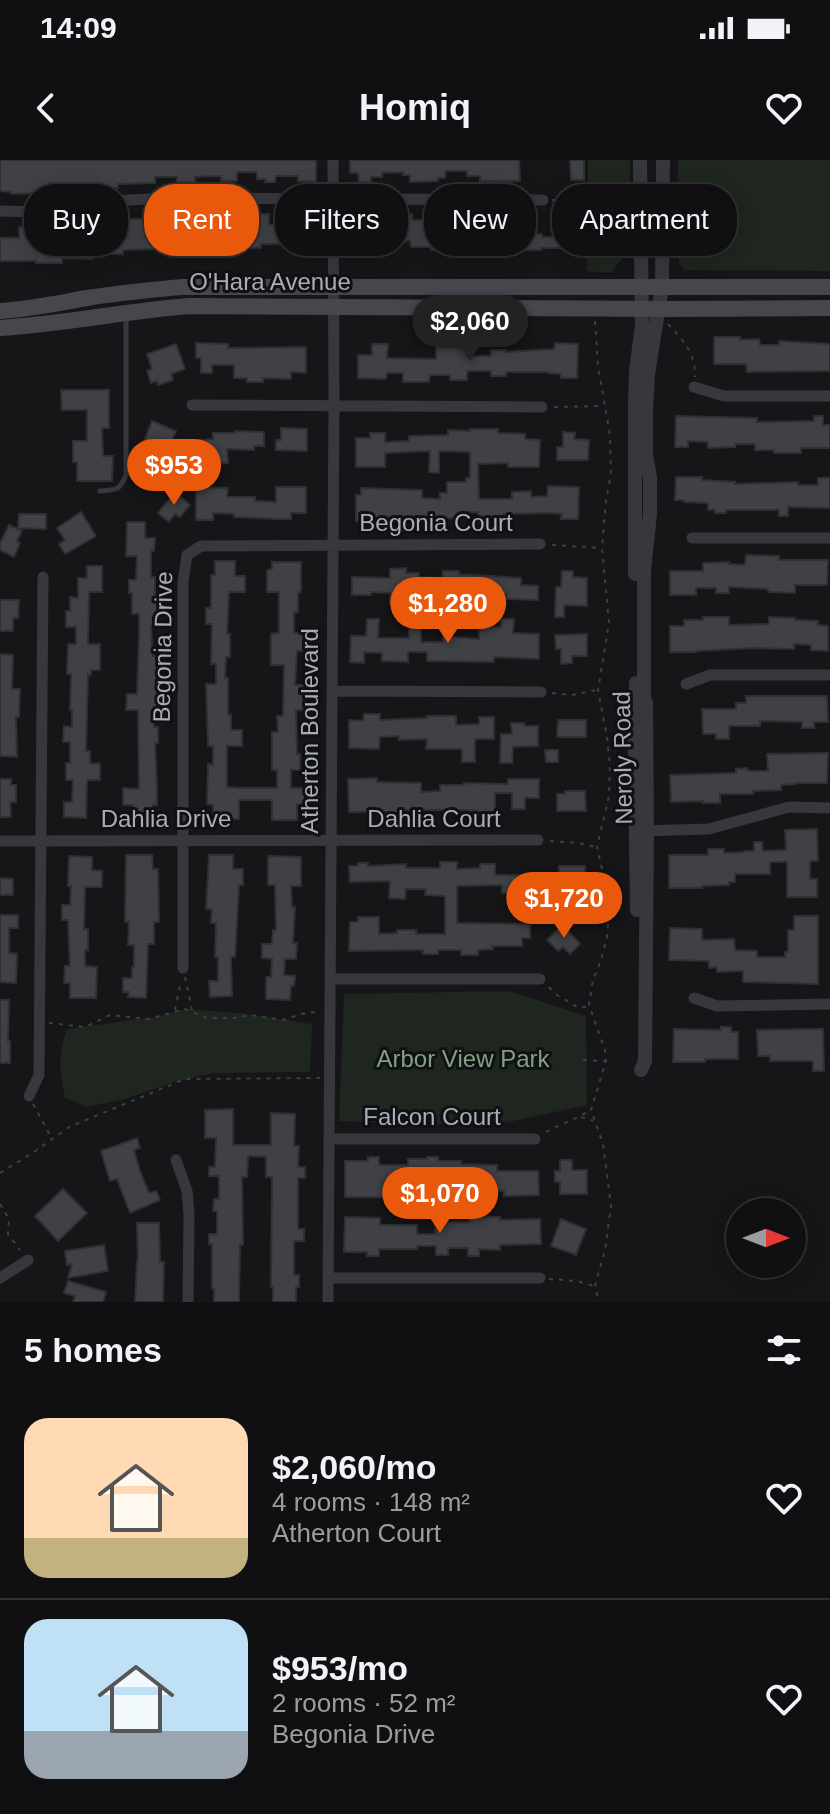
<!DOCTYPE html>
<meta charset="utf-8">
<style>
body{margin:0;font-family:Arial,sans-serif;background:#19191b;color:#f1f3f6;height:100vh;display:flex;flex-direction:column;font-size:30px;white-space:nowrap}
*{box-sizing:border-box;margin:0}
p{font-size:26px;color:#9c9d9f}
.icon{flex:none;width:44px;height:44px;fill:none;stroke:currentColor;stroke-width:2;stroke-linecap:round;stroke-linejoin:round}
.map{position:relative;height:1142px;overflow:hidden}
.panel{display:flex;flex-direction:column;background:#101012;flex:1}
.panel>*{flex:none}
.hud{position:absolute;left:24px;top:24px;width:782px;height:72px;display:flex;gap:16px}
.needle{width:52px;rotate:90deg}
.fabs{position:absolute;left:726px;top:1038px;display:grid;gap:16px}
.fabs a{display:grid;place-items:center;width:80px;height:80px;border-radius:50%;background:#101012;box-shadow:0 4px 20px #0003,0 0 0 2px #303032;font-size:40px}
.price{position:absolute;translate:-50% -68px;padding:0 18px;border-radius:28px;background:#ea580c;color:#fff;font-size:26px;line-height:52px;filter:drop-shadow(0 2px 4px #0008)}
.price::after{content:'';position:absolute;left:50%;top:48px;width:24px;height:18px;margin-left:-12px;background:inherit;clip-path:polygon(0 0,100% 0,50% 100%)}
.price.on{background:#222;color:#fff}
ul{padding:0;list-style:none}
li{display:flex;align-items:center;gap:24px;height:200px;padding:0 24px}
li+li{border-top:2px solid #303032}
li span{display:grid;place-items:center;flex:none;width:224px;height:160px;border-radius:24px;color:#555}
li>.icon{margin-inline-start:auto}
span .icon{width:96px;height:96px;fill:#fffc;stroke-width:1}
li b{font-size:34px}
h2{display:flex;justify-content:space-between;align-items:center;height:96px;padding:0 24px;font-size:34px}
.tag{padding:0 28px;border-radius:32px;background:#101012;box-shadow:0 4px 20px #0003,0 0 0 2px #303032;font-size:28px;line-height:72px}
.tag.on{background:#ea580c;color:#fff}
.status{display:flex;justify-content:space-between;align-items:center;height:56px;padding:0 40px;background:#101012;direction:ltr}
.status svg{height:22px;fill:currentColor}
header{display:flex;justify-content:space-between;align-items:center;height:104px;padding:0 24px;background:#101012;font-size:36px;font-weight:800}
.map>svg:first-child{display:block}
.green{fill:#1e261f}
.building{fill:#404145;stroke:#303034;stroke-width:2}
.lines{fill:none;stroke-linecap:round;stroke-linejoin:round}
.path{stroke:#3d3f44;stroke-width:2;stroke-dasharray:4 6;stroke-linecap:butt}
.service{stroke:#37383d;stroke-width:5}
.minor{stroke:#37383d;stroke-width:11}
.tertiary{stroke:#37383d;stroke-width:14}
.secondary{stroke:#45474d;stroke-width:16}
.labels{text-anchor:middle;stroke-width:6;stroke-linejoin:round;paint-order:stroke}
.street-label{font-size:24px;fill:#a8adb8;stroke:#111113}
.park-label{font-size:24px;fill:#7fa381;stroke:#111113}
</style>
<div class="status"><b>14:09</b><svg viewBox="0 0 49 12"><path d="M0 12V9h3v3zM5 12V6h3v6zM10 12V3h3v9zM15 12V0h3v12zM26 1h20v11H26zM47 4h2v5h-2z"/></svg></div>
<header><svg class="icon" aria-label="back" viewBox="0 0 24 24"><path d="M15 5l-7 7 7 7"/></svg>Homiq<svg class="icon" aria-label="heart" viewBox="0 0 24 24"><path d="M12 20l-8-8c-3-5 5-10 8-4 3-6 11-1 8 4z"/></svg></header>
<div class="map">
<svg width="830" height="1142" viewBox="0 0 830 1142">
<rect width="100%" height="100%" fill="#161618"/>
<path class="green" d="M588,0H630V91L625,95L611,113L587,111Z
M678,0H830V111L685,110L679,103Z
M509,831L586,856L587,945L491,966L339,961L344,834Z
M185,849L239,853L312,864L310,912L214,913L174,922L125,939L87,947L65,938C59,909 58,897 67,869L156,857Z"/>
<path class="building" d="M0,0H316V22L298,21V16H276L275,22H265L266,19H257V12H237V21H221V16L195,17V22H177V17H155V23L118,24V28H100V23H81V29L41,30V33L11,34V32L0,31Z
M350,0H519L520,21H480V16H467V11H446L445,18H438V21L410,22V15H403V12L382,13V17H371V22H359L358,13H350Z
M570,0H584V20H571Z
M269,54V65L292,64V60H301L300,54H311L312,84H261V88L210,87L209,71L224,70L223,55Z
M400,54H412V60H447V58L484,56L485,61L526,62V74H542V77H566V59L582,58L583,88H541V90H431V87H411L410,81L386,82V89L354,88L355,55H373V60H400Z
M110,59H153V89L123,90V94H92V99L62,98V103H36V101H0V78H19V67L48,68V75L66,74V68H96V65H110Z
M714,177H740V180L759,179L760,185H779V181L830,184V211L747,212L746,204H714Z
M196,183L228,184V188L306,187V213L291,212V219L263,218V222H247V218H234V205H212V213H201V198H196Z
M555,183L578,184L577,218H561V214L548,213V212H506V216H491V211H467V220H450V215H430L429,222H403V213H387L386,219L358,218V195H372V184H388L387,198L436,199V187H467V196H491V190H506V192L554,189Z
M176,184L185,209L171,214L173,220L158,225L157,221L151,223L147,211L152,209L147,194Z
M61,230H109V268H102L103,296H113L112,321H77V302H73V281H87V250H62Z
M676,256L757,258V262L814,261V256H823V265H830V288H801V293H774V290H755V284H735V287L708,288V282L688,281V287H675Z
M152,261L176,271L167,291L144,281Z
M281,268L307,269V291L276,290V280H281Z
M470,269H498V273L525,274V279L540,280L539,307H508V303L478,304L479,339H512V332L531,331V337L547,336L548,326L579,327L578,359H561L562,354L547,353L504,354V357H490L489,363H478V352H460V359L407,356V361H356V335H361V328L422,330V338L440,339V333H447V322H466V318H470V292L439,291V313L429,312L430,291L385,293V307H356V278H370V273H385V282L409,281V276L448,275V270L470,271Z
M235,271L264,272V286H254V290L227,289L228,303H214V296H196V287H201V280L213,279V273H235Z
M563,272L575,273L574,279L589,280L588,300H557V287H563Z
M178,298L190,299V312L178,311Z
M676,317H702V320L735,322V324L798,322V325H818V318H830V348L788,347V356H779V350H726V353H715V350H708V343L684,342V340H675Z
M196,327L228,328L227,337H255V341L276,342V327H306V353H291V359H276L234,357V354L213,353V360H196Z
M175,332L190,345L180,357L175,354L169,362L158,353Z
M81,352L96,376L65,394L59,384L65,380L57,368Z
M19,354H46V369L18,368Z
M127,362H145V378H155L154,391L151,390V417H155V437H159V466L151,467L152,484L153,496H158L157,520H160V550H154V567H158V583H155L157,629V645H153V658H133V645H123V628L139,629L138,550H126L127,534H137L139,478V454H132V433H129V420H136L137,396H126Z
M9,365L22,371L17,381L20,383L14,397L0,390V383Z
M746,395L779,396V400H828L827,425H795V433L768,432V429L729,427V433H716V428H696V435H670V411H703V403L729,402V404L745,405Z
M215,401H235V416H245V432H229L227,474H230V497H226L225,518H228V555H231V570H242V586H227V627L240,628H277V610H272V572H278L277,556H283L284,505H271V474L279,473V432H267V410L272,409V402H301V432H298V452H294V473H303V491H297L295,525H304V550H296L297,594H300V610H291V628H305V644L297,645V660H272V640H239V659H213V645L207,644L208,604L213,605V586H208L206,524H216V504H211L212,464H206V448H211V415H215Z
M87,406H102V432H89L88,484H100V510H91V515L88,514L86,591H90V603L100,604V620H87L86,658L64,657V642H72L73,620H66V603H70V582H63L64,566L72,567V550H70L71,514H67L68,484H76V467H66V451H70V437L78,438V418H87Z
M406,408V413H419V417L442,418L443,411H459V414L521,418V425L538,426V440L506,439V434L475,433L476,456H464V446L428,445V433H406V443H390V433L371,432V435H352V417L390,418V409Z
M562,411H573V417L587,418V446L564,445V457H555L556,427H561Z
M0,440H19L18,458H13V471H0Z
M703,457H729V465L769,464V457L795,458V460L818,461V465L828,466V491L811,490V485L794,484V489L754,488L696,491V492H670V466H684V460H703Z
M367,459H379L378,478H409V459H421V482H443V476L479,479V467H501V459H514L513,473L539,474V499L494,497V502L427,501V492H408V502L382,501V493L364,492V503L350,502L351,476H366Z
M587,474V496H572V503L561,504V489H556L555,475Z
M0,494L13,495L12,529H20L19,557H16L17,597L0,596Z
M746,536H827L828,562H814V568H802V562L760,561V566H729V579H716V574H703L702,549H736V543H746Z
M364,554H380V560L427,558V556H456V565L479,564V557H494V579H475V602H462V589H426L427,579L399,580V576L380,577L379,589L349,588V560L363,561Z
M558,560H586V577H557Z
M511,563H524L525,566H538V586L513,587L512,603H500L501,574H512Z
M545,590H558V602H546Z
M828,593L827,623H796V624L781,625V630L753,631V634H720V643H703V641L671,642L670,615L736,613V609L747,608L748,611H768L767,594Z
M377,618V622L421,623V632L440,631V625H464V623L508,624V619H539V638H525V649H512V633H495V656H479V651L464,650H406V656H389V652H349L348,619Z
M0,619H11V625H16V642H10L11,657H0Z
M565,631H585L586,651H557V634H565Z
M817,669L818,701H810V719H817V737H787V702H770V714H735V722H729V725L702,726V728H669V695H708V689H724V693L744,692V691H754V682H762L763,691L786,690L785,670Z
M126,695H152L153,709H158L159,762H154V784H148L146,838L128,837L129,832H123V818H132V807H134V785H128L129,762H125Z
M209,695H233V709H243V725H239L235,797H231L232,836L210,837L209,821H218V797H215L216,763H211L212,749H206Z
M69,696L92,697V710L102,711V727H85L84,769H88V790H85V806L97,807L96,838H70V823H64L65,806H70L68,760H62V745H70L71,726H68Z
M268,696L301,697V726H291L292,747H295L293,783H297L296,799H285L284,815L295,816L294,826H291L290,840L266,839V817H271L272,799L262,798V784H272L273,770H276L275,725H268Z
M440,702H457V709L480,708V704H495V715H532V730L522,729V733H502V725L457,726V763L530,764V778H522V786H492L493,789L478,790V795H461V790H438V794H423V790L349,791L350,762H358V757H379V774L397,773V770H416V774H445V736L425,735L426,729H406L405,739L389,738L390,721L350,722L349,706H358V703H368V706L406,704V708H440Z
M559,706H585V728H554V716H559Z
M0,718L13,719V735H0Z
M0,755H18V768H9V793L17,794L16,823L0,822Z
M794,756H818V824L743,822V811L717,812V807L709,808V801L669,800L670,768L702,769V780L734,779L735,790L757,791V797H785V792H788V770H794Z
M563,765L580,784L570,794L563,787L558,791L547,780Z
M0,840H9L8,881H10V903H0Z
M721,867H731V872H738V899H705V902H673L674,869L721,870Z
M808,869H823L824,911H813V901H770V896H758L757,870Z
M233,949V985H271V953L295,954L294,986H299L298,1007H305V1018H298V1069H304V1081H294V1115H299V1127H296V1142H273V1127H271L272,1017H266V997L248,996L247,1017H242L243,1085H240L239,1142H214V1128H212V1084H209V1074H217V1051H213L214,1039H219V1016H209V1007H215L216,978H205V950Z
M137,978L140,988L134,990L140,1011L149,1033L156,1031L160,1040L130,1053L117,1019L110,1021L101,991Z
M368,997H379V1005H408V999H427V997H438V1001H461V1004L497,1005V1011H538L539,1035L504,1036V1031H460V1038L345,1037V1001H368Z
M560,1000H572V1010H587V1034H560V1022H555V1011H560Z
M63,1029L87,1053L58,1081L35,1056Z
M345,1057L380,1058V1065H417V1074H435V1062H469V1057H500V1060L540,1059L541,1084L500,1085V1090L479,1089V1096H468V1088H448V1095H436V1086H417V1089H379V1096H367V1092H344Z
M561,1059L586,1069L576,1095L551,1086Z
M137,1063H159L160,1102H164L163,1142H135L137,1101H138Z
M104,1085L108,1111L68,1118L72,1104L67,1105L65,1091Z
M68,1121L106,1132L103,1142H73L75,1136L64,1133Z"/>
<g class="lines">
<path class="path" d="M552,40L599,41
M595,161L598,206L610,275L611,314L606,340L602,388L609,463L598,530L607,577L610,606L609,636L597,687L607,731L609,752L607,777L601,800L593,820L589,845L605,890L606,901L591,950L603,984L611,1046L605,1090L595,1126L599,1142
M668,164C683,180 696,194 695,217
M554,247L604,246
M552,385L601,388
M552,533L572,535L597,530
M550,681L579,683L596,687
M185,817L192,850
M549,827L557,835L579,848L588,846
M175,850L181,821
M49,863L85,867L110,855L148,859L185,849L207,858H233L251,855L283,860L308,852L319,853
M583,900L605,901
M33,944L51,977
M581,957L593,961
M546,972C560,964 576,960 590,950
M0,1013L34,992L69,967L185,919L320,918
M0,1044L9,1059L8,1074L20,1090
M549,1119L577,1121L594,1126"/>
<path class="service" d="M100,331C117,330 120,330 126,315V158"/>
<path class="minor" d="M0,51L40,52L63,50L107,41L172,38L543,40
M694,227L724,236H830
M192,245L542,247
M692,378H830
M686,524L710,515H830
M332,531L541,532
M641,671L709,669L789,647L830,648
M0,681L538,680
M183,808V422L187,395L201,386L540,384
M330,819H540
M694,838L717,846L830,844
M29,936L39,915L43,417
M329,979H535
M176,1000L187,1031L189,1055L188,1142
M0,1118L28,1100
M329,1118H540
M328,1142L334,245L333,0"/>
<path class="tertiary" d="M635,414V243L636,211L642,165L640,0
M636,523V539L634,545L637,750
M641,910L645,901L647,671L646,543L644,538V411L650,354V318L646,294V252L648,214L662,127L663,0"/>
<path class="secondary" d="M0,151C30,149 58,143 87,138C118,133 150,130 181,127H830
M0,168C64,164 126,151 189,146L671,149L830,148"/>
</g>
<g class="labels">
<g class="street-label">
<text x="270" y="130">O'Hara Avenue</text>
<text x="436" y="371">Begonia Court</text>
<text transform="translate(163 487) rotate(-89)" y="8">Begonia Drive</text>
<text transform="translate(310 571) rotate(-90)" y="8">Atherton Boulevard</text>
<text transform="translate(623 598) rotate(-91)" y="8">Neroly Road</text>
<text x="166" y="667">Dahlia Drive</text>
<text x="434" y="667">Dahlia Court</text>
<text x="432" y="965">Falcon Court</text>
</g>
<g class="park-label">
<text x="463" y="907">Arbor View Park</text>
</g>
</g>
</svg>
<div class="fabs">
<a><svg class="needle" viewBox="-14 -14 28 28"><path d="M0-13l5 13h-10z" fill="#e53935"/><path d="M0 13l5-13h-10z" fill="#9c9d9f"/></svg></a>
</div>
<b class="price on" style="left:470px;top:203px">$2,060</b>
<b class="price" style="left:174px;top:347px">$953</b>
<b class="price" style="left:448px;top:485px">$1,280</b>
<b class="price" style="left:564px;top:780px">$1,720</b>
<b class="price" style="left:440px;top:1075px">$1,070</b>
<div class="hud">
<a class="tag">Buy</a>
<a class="tag on">Rent</a>
<a class="tag">Filters</a>
<a class="tag">New</a>
<a class="tag">Apartment</a>
</div>
</div>
<section class="panel">
<h2>5 homes<svg class="icon" aria-label="filters" viewBox="0 0 24 24"><path d="M4 7h16M4 17h16"/><circle cx="9" cy="7" r="2"/><circle cx="15" cy="17" r="2"/></svg></h2>
<ul>
<li><span style="background:linear-gradient(#ffd9b3 75%,#c2b280 0)"><svg class="icon" aria-label="home" viewBox="0 0 24 24"><path d="M3 11l9-7 9 7M6 9v11h12V9"/></svg></span><div><b>$2,060/mo</b><p>4 rooms · 148 m²</p><p>Atherton Court</p></div><svg class="icon" aria-label="heart" viewBox="0 0 24 24"><path d="M12 20l-8-8c-3-5 5-10 8-4 3-6 11-1 8 4z"/></svg></li>
<li><span style="background:linear-gradient(#bfe0f5 70%,#9aa5b1 0)"><svg class="icon" aria-label="home" viewBox="0 0 24 24"><path d="M3 11l9-7 9 7M6 9v11h12V9"/></svg></span><div><b>$953/mo</b><p>2 rooms · 52 m²</p><p>Begonia Drive</p></div><svg class="icon" aria-label="heart" viewBox="0 0 24 24"><path d="M12 20l-8-8c-3-5 5-10 8-4 3-6 11-1 8 4z"/></svg></li>
</ul>
</section>
